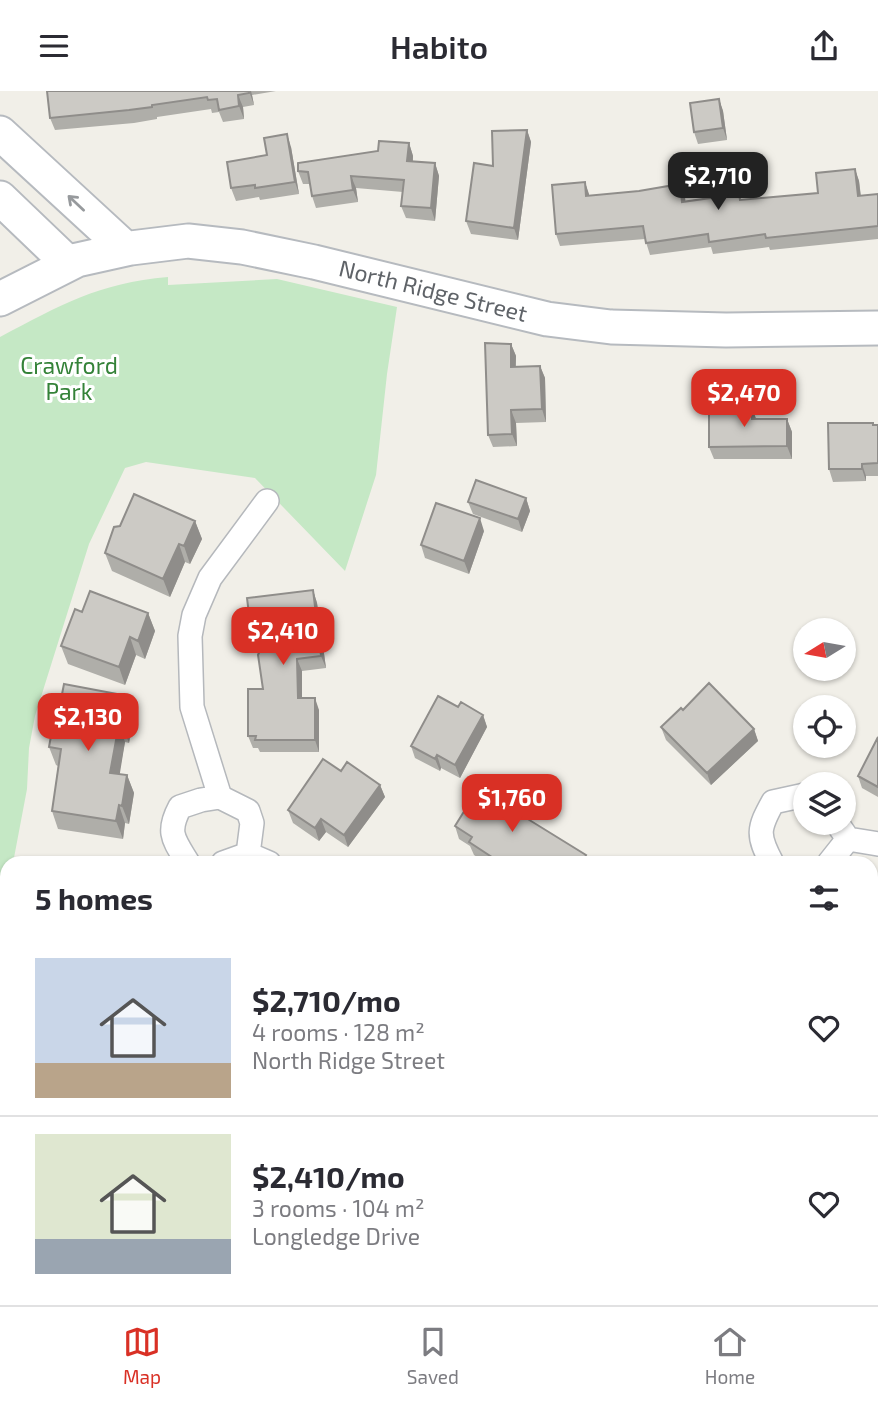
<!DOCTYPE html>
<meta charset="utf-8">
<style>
body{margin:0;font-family:"Exo 2",sans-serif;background:#f2f2f3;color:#2b2b33;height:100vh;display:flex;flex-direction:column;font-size:26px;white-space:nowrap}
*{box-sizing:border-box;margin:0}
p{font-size:23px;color:#7c7c81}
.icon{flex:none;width:38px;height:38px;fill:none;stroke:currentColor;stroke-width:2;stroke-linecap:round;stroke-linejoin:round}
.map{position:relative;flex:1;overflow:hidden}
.sheet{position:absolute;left:0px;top:765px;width:878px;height:450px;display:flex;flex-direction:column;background:#fff;border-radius:21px 21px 0 0;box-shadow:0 2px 5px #0004}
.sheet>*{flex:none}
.needle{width:46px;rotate:259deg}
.tools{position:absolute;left:793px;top:527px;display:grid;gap:14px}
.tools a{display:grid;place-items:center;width:63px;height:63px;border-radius:50%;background:#fff;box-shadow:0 2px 5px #0004;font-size:35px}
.price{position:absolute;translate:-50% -60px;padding:0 16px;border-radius:14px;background:#d93025;color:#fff;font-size:23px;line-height:46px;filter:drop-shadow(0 2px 4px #0008)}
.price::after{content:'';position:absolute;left:50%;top:42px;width:21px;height:16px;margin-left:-10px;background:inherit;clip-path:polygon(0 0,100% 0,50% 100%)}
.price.active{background:#222;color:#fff}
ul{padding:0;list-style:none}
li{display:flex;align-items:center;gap:21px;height:175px;padding:0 35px}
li+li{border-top:2px solid #e1e1e2}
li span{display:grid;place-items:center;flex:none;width:196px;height:140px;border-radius:0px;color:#555}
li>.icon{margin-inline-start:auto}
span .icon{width:84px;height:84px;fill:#fffc;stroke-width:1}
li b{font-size:30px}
h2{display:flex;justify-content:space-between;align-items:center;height:84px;padding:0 35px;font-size:30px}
header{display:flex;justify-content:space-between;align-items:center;height:91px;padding:0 35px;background:#fff;font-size:32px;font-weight:600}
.menu{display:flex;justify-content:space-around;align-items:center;height:98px;border-top:2px solid #e1e1e2;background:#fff;font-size:19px;color:#7c7c81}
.menu a{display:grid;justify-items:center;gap:4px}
.menu .active{color:#d93025}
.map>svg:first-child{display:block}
.green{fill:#c5e8c5}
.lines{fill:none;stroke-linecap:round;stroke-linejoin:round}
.street-casing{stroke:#b5b8bc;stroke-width:26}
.secondary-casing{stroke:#b6babf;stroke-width:37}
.street{stroke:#fff;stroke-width:23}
.secondary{stroke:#fff;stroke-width:33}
.wall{fill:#afaea9}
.shaded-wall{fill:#8f8d8a}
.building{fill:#cccac5;stroke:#8f8d8a;stroke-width:2}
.oneway{stroke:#979a9d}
.labels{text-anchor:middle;stroke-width:6;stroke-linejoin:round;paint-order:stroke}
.street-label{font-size:23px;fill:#5f6368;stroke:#fff}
.park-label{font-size:23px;fill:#348238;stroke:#fff}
</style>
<header><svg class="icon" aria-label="menu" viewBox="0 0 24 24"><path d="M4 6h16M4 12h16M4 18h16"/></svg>Habito<svg class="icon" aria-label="share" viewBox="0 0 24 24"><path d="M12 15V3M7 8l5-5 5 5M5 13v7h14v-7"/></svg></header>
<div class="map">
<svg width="878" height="1214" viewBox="0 0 878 1214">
<rect width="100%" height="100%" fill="#f1efe8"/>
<path class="green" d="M168,186V194L277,188L397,216L387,283L376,384L345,480L255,387L146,371L125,377L89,453L35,625L29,657L27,698L13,772H7V803L2,828L7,855V1208H575V1214H0V246C61,214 98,192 168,186Z"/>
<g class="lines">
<defs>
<path id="street" d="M837,732L848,748L878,753
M248,763L252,732L248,720L220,706L192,616L190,545L194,524L210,487L267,410
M248,763L269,772
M188,772C174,749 166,742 180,716L201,709L220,706
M223,772L248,763
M772,772C757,744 758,738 773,711L805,704
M829,772L848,748
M872,1000H878"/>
<path id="secondary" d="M0,42L126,158
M0,107L69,173
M0,208L77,169L131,157L188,150L242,156L314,171L547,228L611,236L726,239L878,237"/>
</defs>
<use href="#street" class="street-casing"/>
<use href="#secondary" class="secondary-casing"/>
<use href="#street" class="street"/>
<use href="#secondary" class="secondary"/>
</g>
<path class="wall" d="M47,0H276L252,4L254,14L243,16L244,28L223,31L219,21L212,22L211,18L157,26V28L134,32L55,39L50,27Z
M719,8L723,20L727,49L698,53L694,41Z
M527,39L531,51L518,149L471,143L466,130L493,75Z
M409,52L413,65V71L435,72L439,85L435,130L406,127L401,115L403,101L356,97L358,111L316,117L312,105L310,93H303L298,80Z
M291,56L299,103L260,109L259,106L236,110L231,97L267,64Z
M855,78L859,90L861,105L878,103V148L770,159L769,156L713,163L711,156L650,164L645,148L560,155L556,143L585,91L589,105L639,100L680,93L685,110L739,103L741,109L818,102Z
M511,253L516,265V276L540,275L545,287L546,331L516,332L517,355L493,356L488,344Z
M752,316L756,328H787L792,341V368H714L709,356Z
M873,332L874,334H878V385H866V390L833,391L829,378Z
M526,407L530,420L522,441L473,423L468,411Z
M195,430L202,448L190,473L185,471L170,506L112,480L105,462Z
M484,440L469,483L425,467L421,454Z
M313,499L317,512L326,577L302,580V607L319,619V661H260L258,657H253L248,645L263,598L265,548L254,544L250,531Z
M82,521L148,522L155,540L145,568L136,564L125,594L68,573L61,555Z
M458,616L483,624L487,636L460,687L441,677L440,680L415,667L411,655Z
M683,619L754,638L758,650L711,694L666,649L661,636Z
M134,623L129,652L125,651L119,683L127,684L134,702L129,733L125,732L123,748L58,738L52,720L58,675L56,674L49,656L57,629Z
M878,646V706L862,697L858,685Z
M341,680L380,694L385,706L348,756L326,741L319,750L293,732L288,719Z
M490,705L523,726L588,772H486L474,764L470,755L459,748L455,735Z
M872,860H878V933H872Z"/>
<path class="shaded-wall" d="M249,0H251L252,4L254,14Z
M238,4L243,16L244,28L239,15Z
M719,8L723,20L727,49L723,37Z
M527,39L531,51L518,149L514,137Z
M287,43L291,56L299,103L295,91Z
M409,52L413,65L412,82L407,70Z
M435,72L439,85L435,130L431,117Z
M855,78L859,90L862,118L858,105Z
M351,85L356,97L358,111L353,99Z
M585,91L589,103L591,117L586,105Z
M680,93L685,106L687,123L682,111Z
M511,253L516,265L515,288L511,276Z
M540,275L545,287L546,331L542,318Z
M752,316L756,328H752Z
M511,319L516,332L517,355L512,343Z
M787,328L792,341V368L787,355Z
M862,373L866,385V390L862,378Z
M526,407L530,420L522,441L518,428Z
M480,427L484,440L469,483L464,470Z
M195,430L202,448L190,473L184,455Z
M179,453L185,471L170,506L163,488Z
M313,499L317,512L326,577L321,565Z
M148,522L155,540L145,568L138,550Z
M130,546L136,564L125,594L119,576Z
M297,568L302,580V619L298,607Z
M128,605L134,623L129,652L122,634Z
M315,607L319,619V661L315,649Z
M483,624L487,636L460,687L455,674Z
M119,633L125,651L117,700L110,682Z
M754,638L758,650L711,694L707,682Z
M437,664L441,677L440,680L435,668Z
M127,684L134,702L129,733L122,715Z
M380,694L385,706L348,756L344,744Z
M119,714L125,732L123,748L116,730Z
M321,728L326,741L319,750L315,737Z
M586,764L588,772H581Z"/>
<path class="building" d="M47,0H249V2L238,4L239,15L219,19L217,8L208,9L207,6L152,14V16L129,19L50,27Z
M719,8L723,37L694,41L690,12Z
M527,39L514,137L466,130L474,72L493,75L492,40Z
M287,43L295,91L255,97V94L231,97L227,71L267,64L264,47Z
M379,50L409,52L407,70L435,72L431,117L401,115L404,89L351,85L353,99L312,105L308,81L298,80V72L378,60Z
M855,78L858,105L878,103V135L766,147L765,143L709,151L708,143L646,152L643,135L556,143L552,94L585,91L586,105L639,100L680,93L682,111L739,103L740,109L818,102L816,82Z
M485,252L511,253V276L540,275L542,318L511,319L512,343L488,344Z
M709,316H752V328H787V355L709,356Z
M828,332H873V334H878V372L862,373V378H829Z
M476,389L526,407L518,428L468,411Z
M134,403L195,430L184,455L179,453L163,488L105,462L114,436L120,435Z
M436,412L480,427L464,470L421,454Z
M313,499L321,565L297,568L298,607H315V649H255L256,645H248V598H263L258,564L268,540L250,531L247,507Z
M90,500L148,522L138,550L130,546L119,576L61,555L75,518L82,521Z
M709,592L754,638L707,682L661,636L681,617L683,619Z
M64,593L128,605L122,634L119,633L110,682L127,684L122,715L119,714L116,730L52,720L61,658L49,656L54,629H57Z
M438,605L458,616L461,611L483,624L455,674L437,664L435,668L411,655Z
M878,646V696L858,685Z
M323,668L341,680L347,671L380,694L344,744L321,728L315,737L288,719Z
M478,698L490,705L493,701L520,718L518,722L586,764L581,772H501L469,751L472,746L455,735Z
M872,860H878V927H876V921H872Z"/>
<defs><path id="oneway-shaft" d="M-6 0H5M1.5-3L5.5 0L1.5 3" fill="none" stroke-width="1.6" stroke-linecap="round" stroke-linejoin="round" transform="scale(1.75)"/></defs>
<use class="oneway" href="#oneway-shaft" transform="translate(76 112) rotate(-137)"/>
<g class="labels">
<g class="street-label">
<text transform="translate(433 200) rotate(14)" y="8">North Ridge Street</text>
</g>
<g class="park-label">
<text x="69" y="283">Crawford<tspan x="69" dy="26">Park</tspan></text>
</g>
</g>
</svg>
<div class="tools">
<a><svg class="needle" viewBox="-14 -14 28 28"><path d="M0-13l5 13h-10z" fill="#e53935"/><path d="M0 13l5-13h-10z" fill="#7c7c81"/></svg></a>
<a><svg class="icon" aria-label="locate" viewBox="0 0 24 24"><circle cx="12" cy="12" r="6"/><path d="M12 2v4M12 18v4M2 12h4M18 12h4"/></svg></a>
<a><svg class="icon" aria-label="layers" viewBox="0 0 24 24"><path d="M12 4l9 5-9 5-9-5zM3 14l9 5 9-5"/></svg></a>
</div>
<b class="price active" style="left:718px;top:121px">$2,710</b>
<b class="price" style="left:744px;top:338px">$2,470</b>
<b class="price" style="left:283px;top:576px">$2,410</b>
<b class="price" style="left:88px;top:662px">$2,130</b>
<b class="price" style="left:512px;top:743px">$1,760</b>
<section class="sheet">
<h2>5 homes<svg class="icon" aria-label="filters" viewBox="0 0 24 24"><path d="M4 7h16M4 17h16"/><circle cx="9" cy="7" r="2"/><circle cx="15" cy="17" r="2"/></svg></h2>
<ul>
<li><span style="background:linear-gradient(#c9d6e8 75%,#b9a48a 0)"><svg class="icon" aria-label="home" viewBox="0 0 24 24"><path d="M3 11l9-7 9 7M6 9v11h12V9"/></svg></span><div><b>$2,710/mo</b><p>4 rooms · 128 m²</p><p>North Ridge Street</p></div><svg class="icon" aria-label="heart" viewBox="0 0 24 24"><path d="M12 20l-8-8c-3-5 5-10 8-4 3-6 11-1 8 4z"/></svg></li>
<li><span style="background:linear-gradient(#dfe7d0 75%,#9aa5b1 0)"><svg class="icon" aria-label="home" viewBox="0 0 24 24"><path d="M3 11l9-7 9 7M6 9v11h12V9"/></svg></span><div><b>$2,410/mo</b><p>3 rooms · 104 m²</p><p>Longledge Drive</p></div><svg class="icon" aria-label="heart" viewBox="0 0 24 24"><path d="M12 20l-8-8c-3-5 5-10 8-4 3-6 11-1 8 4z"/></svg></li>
</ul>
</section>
</div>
<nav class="menu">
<a class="active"><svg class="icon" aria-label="map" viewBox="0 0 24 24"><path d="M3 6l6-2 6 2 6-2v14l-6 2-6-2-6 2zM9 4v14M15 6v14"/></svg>Map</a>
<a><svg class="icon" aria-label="saved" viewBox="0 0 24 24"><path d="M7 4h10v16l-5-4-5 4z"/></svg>Saved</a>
<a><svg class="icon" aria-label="home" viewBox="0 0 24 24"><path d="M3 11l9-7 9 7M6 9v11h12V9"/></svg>Home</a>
</nav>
